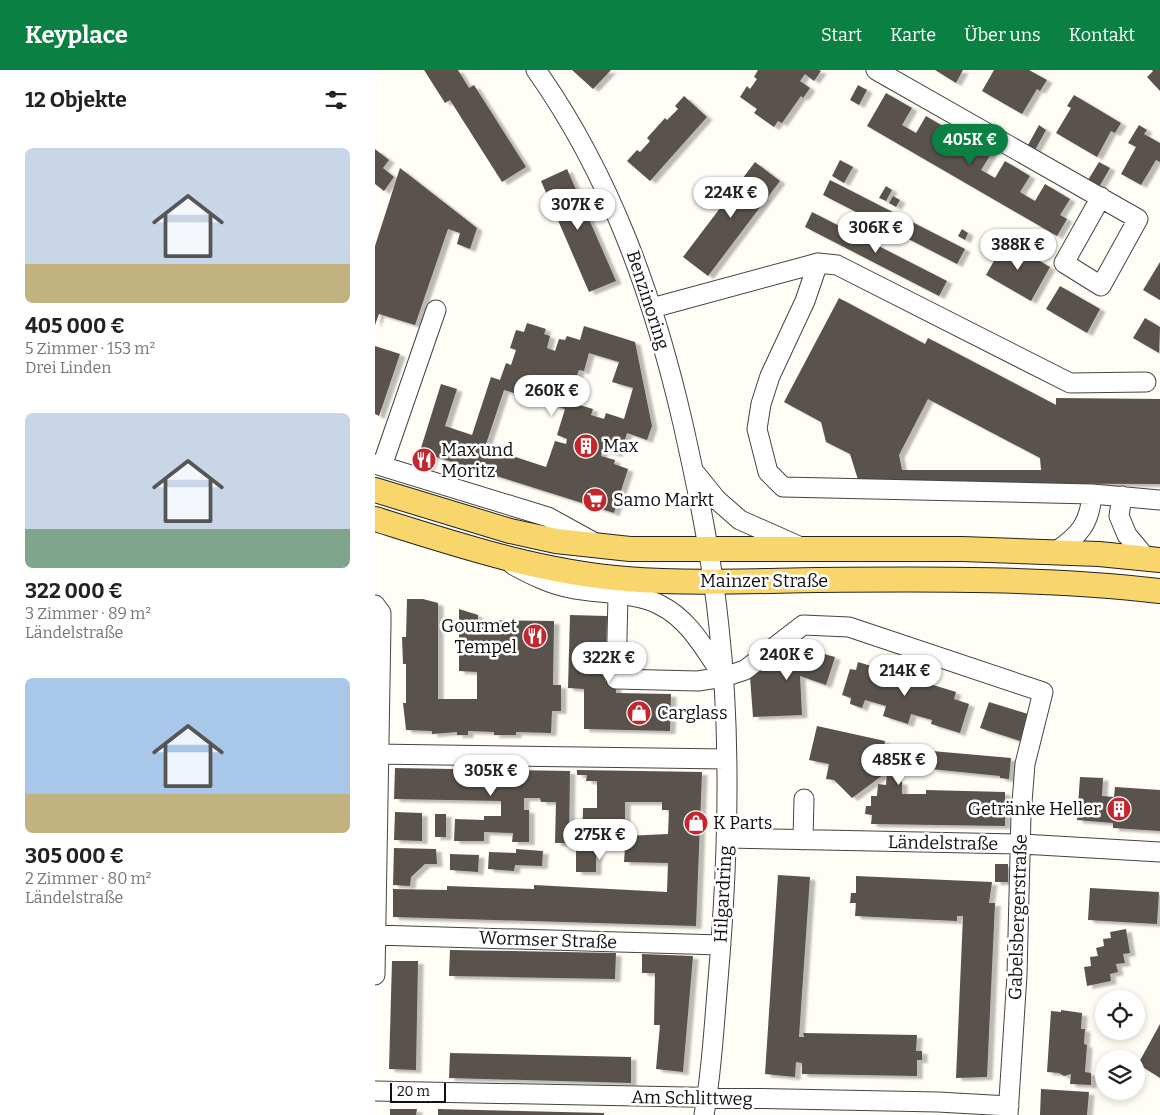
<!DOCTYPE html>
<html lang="de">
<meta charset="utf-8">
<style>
body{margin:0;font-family:Bitter,serif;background:#f2f2f2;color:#222;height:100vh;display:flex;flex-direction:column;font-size:19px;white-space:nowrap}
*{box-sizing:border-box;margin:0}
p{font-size:16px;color:#767676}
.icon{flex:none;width:28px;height:28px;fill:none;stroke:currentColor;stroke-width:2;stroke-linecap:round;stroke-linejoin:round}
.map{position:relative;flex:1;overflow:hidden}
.side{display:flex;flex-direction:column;background:#fff;width:375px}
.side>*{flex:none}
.tools{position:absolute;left:720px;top:920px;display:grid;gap:10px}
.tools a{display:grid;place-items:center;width:50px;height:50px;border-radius:50%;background:#fff;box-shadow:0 2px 8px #0003;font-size:25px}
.scale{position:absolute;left:15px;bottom:12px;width:56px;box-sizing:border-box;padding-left:5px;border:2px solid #111;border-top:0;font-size:14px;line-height:18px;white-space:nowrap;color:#111;-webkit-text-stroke:4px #fff;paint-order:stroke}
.price{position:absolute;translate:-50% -42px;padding:0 11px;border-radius:18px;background:#fff;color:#222;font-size:16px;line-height:32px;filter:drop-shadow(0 1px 2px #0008)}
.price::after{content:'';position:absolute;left:50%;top:30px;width:15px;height:11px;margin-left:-8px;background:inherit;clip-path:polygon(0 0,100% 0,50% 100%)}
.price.current{background:#0b8043;color:#fff}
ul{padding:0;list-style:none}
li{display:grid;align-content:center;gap:10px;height:265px;padding:0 25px}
li span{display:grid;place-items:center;height:155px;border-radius:8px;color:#555}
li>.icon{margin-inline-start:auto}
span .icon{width:90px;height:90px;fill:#fffc;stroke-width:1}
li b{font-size:21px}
h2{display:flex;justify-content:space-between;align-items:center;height:60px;padding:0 25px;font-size:21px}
header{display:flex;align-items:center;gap:30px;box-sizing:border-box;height:70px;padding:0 25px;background:#0b8043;color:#fff}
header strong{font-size:24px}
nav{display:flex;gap:28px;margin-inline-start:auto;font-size:18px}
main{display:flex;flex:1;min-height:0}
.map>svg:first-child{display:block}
.building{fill:#5a524d;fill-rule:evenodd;filter:url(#shadow)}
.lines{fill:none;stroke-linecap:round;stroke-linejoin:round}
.minor-casing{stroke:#444;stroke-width:21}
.major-casing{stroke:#222;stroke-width:26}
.minor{stroke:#fff;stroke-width:19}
.major{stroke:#f9d66b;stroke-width:24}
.labels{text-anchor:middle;stroke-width:5;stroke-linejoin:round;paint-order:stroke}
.street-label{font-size:18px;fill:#111;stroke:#fff}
.poi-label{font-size:18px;fill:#111;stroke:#fff;text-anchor:start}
</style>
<header>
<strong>Keyplace</strong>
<nav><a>Start</a><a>Karte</a><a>Über uns</a><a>Kontakt</a></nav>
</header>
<main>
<section class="side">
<h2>12 Objekte<svg class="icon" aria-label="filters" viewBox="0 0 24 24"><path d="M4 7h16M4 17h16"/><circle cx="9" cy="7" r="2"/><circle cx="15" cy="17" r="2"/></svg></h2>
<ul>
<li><span style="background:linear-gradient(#c9d6e8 75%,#c2b280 0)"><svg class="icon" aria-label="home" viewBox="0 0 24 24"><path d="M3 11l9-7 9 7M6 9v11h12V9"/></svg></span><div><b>405 000 €</b><p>5 Zimmer · 153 m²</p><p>Drei Linden</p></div></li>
<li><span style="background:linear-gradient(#c9d6e8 75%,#7fa58c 0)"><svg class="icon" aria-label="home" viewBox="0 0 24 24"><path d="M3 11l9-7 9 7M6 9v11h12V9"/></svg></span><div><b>322 000 €</b><p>3 Zimmer · 89 m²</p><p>Ländelstraße</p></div></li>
<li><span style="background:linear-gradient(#a9c7e8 75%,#c2b280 0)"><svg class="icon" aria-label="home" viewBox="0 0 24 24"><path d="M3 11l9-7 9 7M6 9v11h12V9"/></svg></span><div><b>305 000 €</b><p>2 Zimmer · 80 m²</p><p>Ländelstraße</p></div></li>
</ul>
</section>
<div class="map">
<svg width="785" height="1045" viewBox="0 0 785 1045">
<defs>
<filter id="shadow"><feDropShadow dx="5.5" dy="3" stdDeviation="1" flood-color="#0004"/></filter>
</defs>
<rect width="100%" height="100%" fill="#fffdf5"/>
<path class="building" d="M49,0H83L94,18L99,15L151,97L127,112L75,30L70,33Z
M197,0H236L218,19Z
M383,0H444L446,1L439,11L430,4L425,11L435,18L428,28L426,26L407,53L403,51L399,57L379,43L382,39L365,27L372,16L375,19L382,9L379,7Z
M560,0H588L581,13Z
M619,0H654L672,10L665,21L662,19L647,44L607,21Z
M777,0H785V21L772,7L778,1Z
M483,15L492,20L484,35L475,30Z
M511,23L537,38L527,55L541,63L551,46L576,61L566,78L581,86L590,69L616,84L606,100L620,108L630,91L655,106L645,122L653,127L660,131L670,114L695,129L685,145L692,149L682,166L492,56Z
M699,25L746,53L740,63L736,61L722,87L681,63L696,38L692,36Z
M309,26L332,47L275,111L252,91L262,80L265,82L275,71L272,68L290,48L292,50L303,39L300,36Z
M664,55L671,60L660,80L653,75Z
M764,55L772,60L769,64L785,73V92L781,90L766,115L746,104L761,77L753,73Z
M0,79L14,90L8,98L19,107L9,121L0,114Z
M465,90L478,97L469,113L457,106Z
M380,92L405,111L333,206L308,187Z
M724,92L735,98L724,117L713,110Z
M25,98L102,158L95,179L82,174L85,163L73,159L40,255L4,244L0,255V176Z
M192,99L241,211L214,222L166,111Z
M455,110L590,179L582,194L448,125Z
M511,116L517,120L511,131L504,128Z
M518,126L525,130L521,137L514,133Z
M437,142L572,211L564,226L430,157Z
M587,159L593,163L590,170L583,166Z
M630,171L675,197L656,231L611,205Z
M785,192V230L768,220Z
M685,216L725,239L712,263L671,239Z
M464,228L550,274L553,268L681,335V328L785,329V414L484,413L475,384L451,372L446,352L409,332ZM553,329L665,388L666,400H527L524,385Z
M770,248L785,257L784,283L758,268Z
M152,253L171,259L169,264L175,266L172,278L180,281L184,269L190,270L192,266L205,270L209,256L260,272L277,356L272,370L252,363L248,377L244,376L242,384L228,380L226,386L240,390L239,394L253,399L239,443L58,386L54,398L41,394L66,314L82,319L70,356L97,365L116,307L125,310L131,293L136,295L141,280L135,278L141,260L149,262ZM214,283L244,292L237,312L258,318L249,349L231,343L229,349L216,345L218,339L198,333L204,316L199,314L204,300L209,301ZM160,314L169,317L165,331L190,339L182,365L192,369L191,374L180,371L171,397L110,377L129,320L156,328Z
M0,276L25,284L4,346L0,344Z
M32,529H48L63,533V629H102V602L84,601V539L103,545V550L179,551L178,615H186V641H177L176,663L141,662V665H119V662L93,661V665H82V662L57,664V661L31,660L28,633H31V594H28L27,567H31Z
M195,545L232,546L230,611L241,617V623L296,624L295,661L209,659V619L193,618Z
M417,575L460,587L451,615L425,606L427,645L378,647L375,607Z
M483,592L581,622L579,629L594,634L585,663L556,654L557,650L536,644L533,654L508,646L511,636L490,630L487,638L475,634L476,628L467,625L475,599L481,600Z
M614,632L653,644L645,671L605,658Z
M442,656L510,671L509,677L521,679L520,711L527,712V724H551V720L630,722V756L496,754L497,745L490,744L491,736H496V726H502L503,714L511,715L512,702L477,728L459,710L451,709L454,694L434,690Z
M557,681L636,688L634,709L625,708V706L556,699Z
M20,698L195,701L194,773H180L181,732H166L165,728H149V740H154V772H137L138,763L109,762V771H79L80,749L109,750V746H126V731L19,729Z
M202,700L327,702L321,856L18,847V819L72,820V816L159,819V815L292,822L293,793L249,792L250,777H221V802H201V776L207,777L208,738H222V711H211L212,705H202ZM250,732H287V740H294L293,764L250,766Z
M705,707L728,708L727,726L739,727L740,717L785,720V761L738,758V753L702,750Z
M20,742L47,743V771L19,770Z
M60,744H71V767H60Z
M19,778L61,779L62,794H50L36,807L35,816L18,815Z
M141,779L168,781L167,796L140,795L139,801L113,799L114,782L141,783Z
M75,784L104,785L103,802L75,800Z
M620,794H633V812H620Z
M403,805L435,807L424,967H429L428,963L542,965L541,981H547V990H542V1006L427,1004V993L421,992L420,1007L390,1004Z
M481,806L617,812L614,833H620L612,1007L581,1008L588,846H582V851L480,846L481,833H475L476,823H481Z
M715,818L784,822L782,854L713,850Z
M751,859L755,883L748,884L750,893L741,894L743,902L735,904L736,911L712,916L709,897L716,896L715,887L723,886L721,878L729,876L728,869L736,868L735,862Z
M75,880L241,883L240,909L74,906Z
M267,884L318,886L308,1002L281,999L285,955H279L280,903H267Z
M17,891H43L41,1000L14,999Z
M686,940L707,943L706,959H710L709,974L712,975L710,1002L716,1003V1015L695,1014L696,1004L689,1006L684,1003L672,1002L676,941L686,942Z
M785,954V1008L763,994Z
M75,983L256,987V1013L74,1008Z
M666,1019L714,1022L712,1045H665Z
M15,1039H42L41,1045H15Z
M63,1039L229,1043V1045H63Z"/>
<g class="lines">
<defs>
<path id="minor" d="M161,0C236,106 279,228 308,354C323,421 337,488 344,557C357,673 353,793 343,910C339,955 337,1001 329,1045
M501,0L763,149L726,216L689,193L726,127
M443,193L430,231L395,306L386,334L382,359L393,402L408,417L717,424L785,430
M277,238L443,193L462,195L695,313L771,312
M0,394L173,447L222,474
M7,396L61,240
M321,404L342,430L365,450L426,477
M747,426L744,446L752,465L772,489
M680,482C705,465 715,453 717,424
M138,495C157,505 174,514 195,518C222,524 262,522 285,535C315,550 330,580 348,606
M243,526L241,609L323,611L349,607L370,600L428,555L474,557L668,622L650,694L646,745L642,905L633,1045
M0,535L6,543V554L0,905
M0,684L351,689
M351,768L647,774L785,782
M428,770L429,729
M0,865L346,875
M0,1021L563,1032L634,1036"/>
<path id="major" d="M0,420L135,461L181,471L255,479H587L724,484L785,490
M0,449C83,475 164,502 251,509C315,514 379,511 443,510C557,509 671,508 785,521"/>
</defs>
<use href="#minor" class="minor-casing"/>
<use href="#major" class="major-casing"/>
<use href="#minor" class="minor"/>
<use href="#major" class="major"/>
</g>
<defs>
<symbol id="building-disc" viewBox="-11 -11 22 22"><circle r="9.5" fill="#c4262e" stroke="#fff"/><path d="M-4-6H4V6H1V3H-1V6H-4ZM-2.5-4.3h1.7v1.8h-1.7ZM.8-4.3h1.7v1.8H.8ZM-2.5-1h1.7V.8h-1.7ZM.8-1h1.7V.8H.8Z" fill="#fff"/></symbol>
<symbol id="restaurant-disc" viewBox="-11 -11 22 22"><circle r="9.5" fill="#c4262e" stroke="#fff"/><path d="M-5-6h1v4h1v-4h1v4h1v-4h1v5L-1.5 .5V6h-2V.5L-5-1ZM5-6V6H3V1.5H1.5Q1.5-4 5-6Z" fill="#fff"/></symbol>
<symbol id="supermarket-disc" viewBox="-11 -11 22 22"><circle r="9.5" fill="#c4262e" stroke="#fff"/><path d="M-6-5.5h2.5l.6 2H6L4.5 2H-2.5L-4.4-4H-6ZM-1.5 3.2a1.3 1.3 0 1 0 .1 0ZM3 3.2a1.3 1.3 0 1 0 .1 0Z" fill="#fff"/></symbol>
<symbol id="shop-disc" viewBox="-11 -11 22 22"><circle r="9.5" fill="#c4262e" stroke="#fff"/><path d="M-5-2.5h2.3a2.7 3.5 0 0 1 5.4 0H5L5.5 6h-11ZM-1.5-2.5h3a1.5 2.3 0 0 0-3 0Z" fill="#fff"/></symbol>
</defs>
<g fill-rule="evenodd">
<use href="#building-disc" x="197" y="362" width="28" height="28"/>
<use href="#restaurant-disc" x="35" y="376" width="28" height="28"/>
<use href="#supermarket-disc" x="206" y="416" width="28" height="28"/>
<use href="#restaurant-disc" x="146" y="552" width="28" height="28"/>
<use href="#shop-disc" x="250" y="629" width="28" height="28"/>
<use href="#building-disc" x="730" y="725" width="28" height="28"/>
<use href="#shop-disc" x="307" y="739" width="28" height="28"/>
</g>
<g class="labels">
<g class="street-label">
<text transform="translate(273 230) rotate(72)" y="6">Benzinoring</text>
<text x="389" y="517">Mainzer Straße</text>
<text transform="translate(568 773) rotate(1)" y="6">Ländelstraße</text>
<text transform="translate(348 824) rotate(-87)" y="6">Hilgardring</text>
<text transform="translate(643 847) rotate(-88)" y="6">Gabelsbergerstraße</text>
<text transform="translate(173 870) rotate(2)" y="6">Wormser Straße</text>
<text transform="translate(317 1028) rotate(1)" y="6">Am Schlittweg</text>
</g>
<g class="poi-label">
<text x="228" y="382">Max</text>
<text x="66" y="386">Max und<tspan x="66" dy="21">Moritz</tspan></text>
<text x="238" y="436">Samo Markt</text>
<text x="142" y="562" text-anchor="end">Gourmet<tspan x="142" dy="21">Tempel</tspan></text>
<text x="282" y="649">Carglass</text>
<text x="726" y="745" text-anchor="end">Getränke Heller</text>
<text x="338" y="759">K Parts</text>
</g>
</g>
</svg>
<div class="tools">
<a><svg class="icon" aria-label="locate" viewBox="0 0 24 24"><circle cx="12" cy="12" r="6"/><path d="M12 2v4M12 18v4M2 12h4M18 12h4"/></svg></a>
<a><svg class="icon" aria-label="layers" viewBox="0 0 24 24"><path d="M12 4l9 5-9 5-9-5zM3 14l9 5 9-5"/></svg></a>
</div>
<div class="scale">20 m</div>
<b class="price current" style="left:595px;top:96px">405K €</b>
<b class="price" style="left:356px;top:149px">224K €</b>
<b class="price" style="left:203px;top:161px">307K €</b>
<b class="price" style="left:501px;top:184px">306K €</b>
<b class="price" style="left:643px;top:201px">388K €</b>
<b class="price" style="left:177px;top:347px">260K €</b>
<b class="price" style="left:412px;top:611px">240K €</b>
<b class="price" style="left:234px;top:614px">322K €</b>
<b class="price" style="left:530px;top:627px">214K €</b>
<b class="price" style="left:524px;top:716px">485K €</b>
<b class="price" style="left:116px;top:727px">305K €</b>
<b class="price" style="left:225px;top:791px">275K €</b>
</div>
</main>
